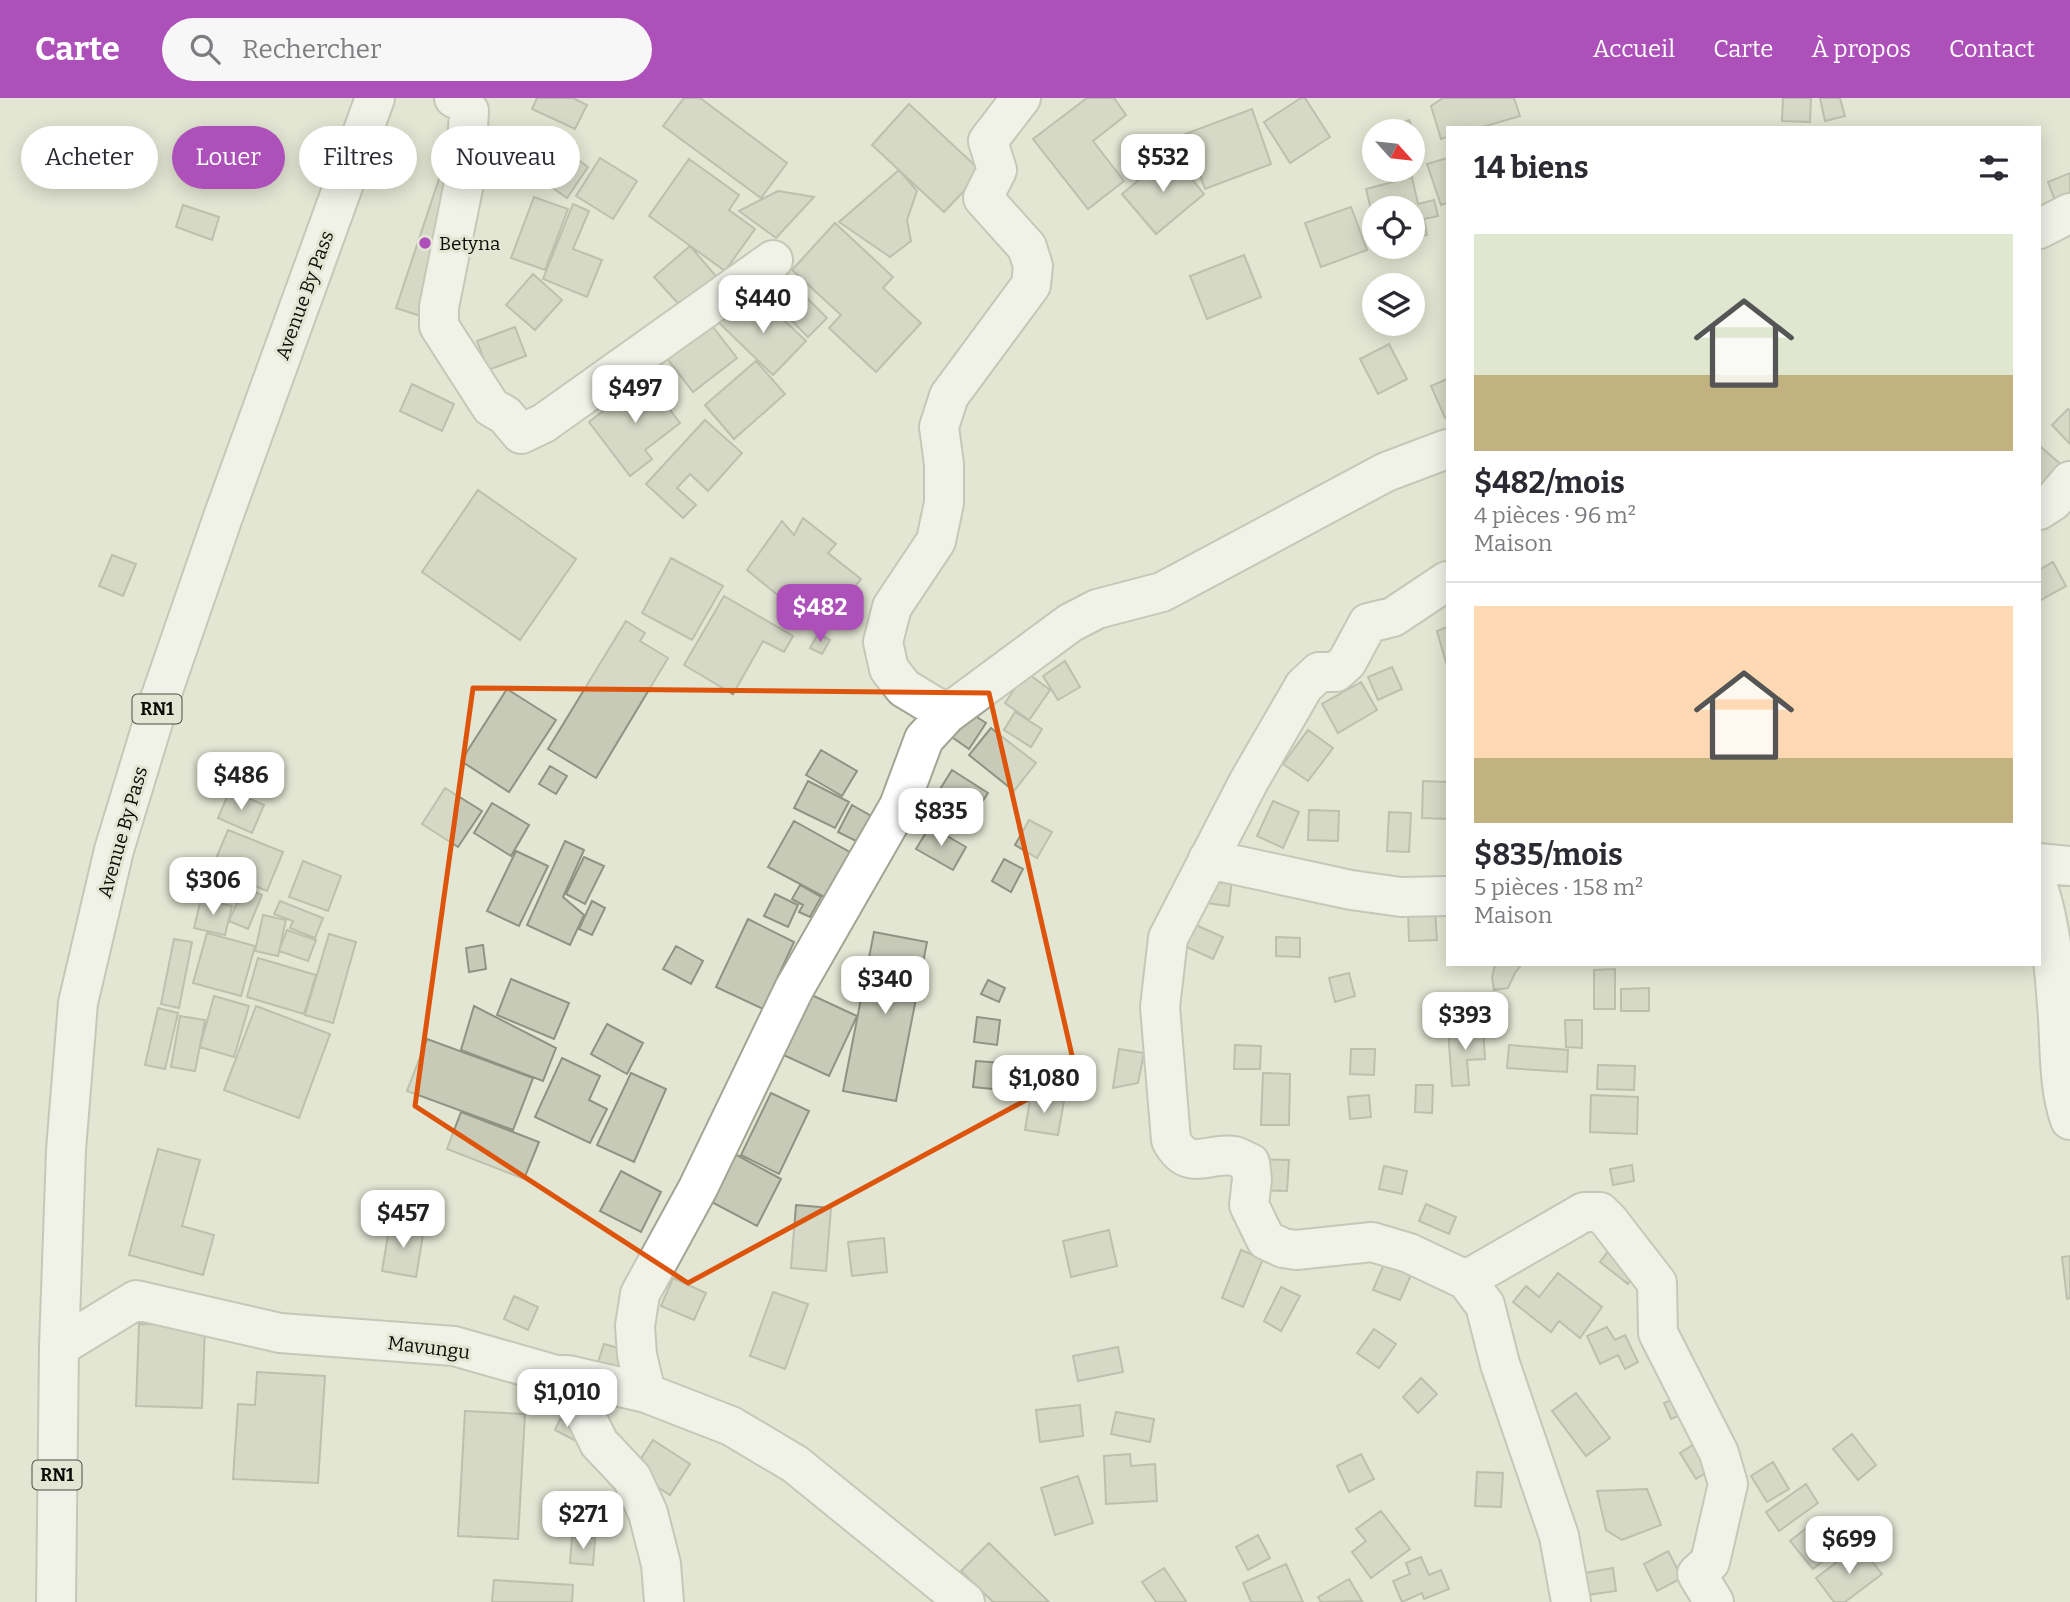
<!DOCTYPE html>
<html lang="fr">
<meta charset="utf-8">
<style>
body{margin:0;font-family:Bitter,serif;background:#f7f7f7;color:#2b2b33;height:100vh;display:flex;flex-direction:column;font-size:26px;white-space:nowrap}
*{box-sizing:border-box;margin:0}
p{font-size:23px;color:#7c7c81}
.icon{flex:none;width:38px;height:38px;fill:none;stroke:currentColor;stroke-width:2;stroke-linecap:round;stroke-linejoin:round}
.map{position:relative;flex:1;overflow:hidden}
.sheet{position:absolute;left:1446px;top:28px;width:595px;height:840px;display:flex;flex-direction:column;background:#fff;border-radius:0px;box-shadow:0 4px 18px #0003}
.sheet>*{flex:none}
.guide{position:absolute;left:21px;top:28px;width:665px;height:63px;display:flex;gap:14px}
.needle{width:46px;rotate:117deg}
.buttons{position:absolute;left:1362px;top:21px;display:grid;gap:14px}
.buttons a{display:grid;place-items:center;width:63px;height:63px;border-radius:50%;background:#fff;box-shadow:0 4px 18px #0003;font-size:35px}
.price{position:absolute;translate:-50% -60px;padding:0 16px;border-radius:14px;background:#fff;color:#222;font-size:23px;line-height:46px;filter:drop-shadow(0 2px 4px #0008)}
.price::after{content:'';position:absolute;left:50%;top:42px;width:21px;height:16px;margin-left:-10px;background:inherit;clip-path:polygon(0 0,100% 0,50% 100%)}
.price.active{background:#ad50ba;color:#fff}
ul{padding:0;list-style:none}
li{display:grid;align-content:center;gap:14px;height:371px;padding:0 28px}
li+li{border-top:2px solid #e1e1e2}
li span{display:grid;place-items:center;height:217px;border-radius:0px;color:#555}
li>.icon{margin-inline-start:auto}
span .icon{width:126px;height:126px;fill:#fffc;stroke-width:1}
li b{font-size:30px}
h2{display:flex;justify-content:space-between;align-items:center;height:84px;padding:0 28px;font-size:30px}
.pill{padding:0 24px;border-radius:32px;background:#fff;box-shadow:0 4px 18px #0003;font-size:24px;line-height:63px}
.pill.active{background:#ad50ba;color:#fff}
header{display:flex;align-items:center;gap:42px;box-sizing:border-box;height:98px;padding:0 35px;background:#ad50ba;color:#fff}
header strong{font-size:33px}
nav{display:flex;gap:38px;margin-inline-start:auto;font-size:24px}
.search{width:490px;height:63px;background:#f7f7f7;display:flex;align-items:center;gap:18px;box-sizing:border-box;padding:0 24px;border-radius:38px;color:#7c7c81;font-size:26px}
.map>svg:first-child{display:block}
.building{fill:#c8cab8;stroke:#919382;stroke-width:2}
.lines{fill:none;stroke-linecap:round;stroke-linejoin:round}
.street-casing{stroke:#a3a594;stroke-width:42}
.highway-casing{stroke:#a3a594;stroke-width:42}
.street{stroke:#fff;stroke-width:38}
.highway{stroke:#fff;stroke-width:38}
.marked{fill:none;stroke:#dd550c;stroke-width:5;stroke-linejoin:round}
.poi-dot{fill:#ad50ba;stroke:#e3e6d3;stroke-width:2.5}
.labels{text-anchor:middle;stroke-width:6;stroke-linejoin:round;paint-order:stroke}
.shield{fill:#e3e6d3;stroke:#4c4d44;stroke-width:2}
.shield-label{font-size:18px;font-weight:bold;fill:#0c0c07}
.poi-label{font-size:19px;fill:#0c0c07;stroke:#e3e6d3;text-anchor:start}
.street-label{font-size:19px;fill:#0c0c07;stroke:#e3e6d3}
</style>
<header>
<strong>Carte</strong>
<div class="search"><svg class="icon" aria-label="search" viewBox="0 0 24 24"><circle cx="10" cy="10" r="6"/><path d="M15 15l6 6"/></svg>Rechercher</div>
<nav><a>Accueil</a><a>Carte</a><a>À propos</a><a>Contact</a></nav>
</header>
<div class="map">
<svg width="2070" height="1504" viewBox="0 0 2070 1504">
<rect width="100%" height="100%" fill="#e3e6d3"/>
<path class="building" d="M537,0H573L587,7L575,31L532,11Z
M684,0H700L787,65L761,100L663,28Z
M1087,0H1114L1126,17L1093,43L1124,83L1088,111L1033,41Z
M1301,0H1305L1330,39L1290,65L1264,24Z
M1443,0H1514L1520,18L1479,30H1447V39L1441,41L1431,8Z
M1783,0H1811L1810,24L1782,23Z
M1820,0H1840L1845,18L1825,23Z
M909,6L982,74L944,114L872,47Z
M1252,11L1271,66L1205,91L1185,36Z
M1409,22L1421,50L1412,54V33H1383Z
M548,40L588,69L567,100L526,71Z
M1171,55L1204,96L1156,136L1122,96Z
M600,60L637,83L613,121L576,98Z
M1447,60V105L1441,107L1427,66Z
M689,61L739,97L729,112L755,131L725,173L649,118Z
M445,63L478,74L430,221L396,210Z
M899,72L917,93L907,122L911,143L890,159L839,124Z
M2070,75V109L2059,113L2048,84Z
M1412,79L1418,106L1434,102L1438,118L1424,121L1427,137L1412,140V110H1374V124L1366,91Z
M778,93L814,99L776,140L739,113Z
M534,99L568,111L545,172L511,160Z
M573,106L589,113L573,151L602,162L587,199L543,181Z
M183,107L219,119L212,142L176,129Z
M1351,109L1367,152L1321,169L1305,125Z
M835,125L893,179L883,190L921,225L876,274L829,230L841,217L792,172Z
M690,148L721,184L686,214L654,179Z
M1244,157L1261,199L1207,221L1190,178Z
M533,176L562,202L535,232L506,207Z
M783,176L827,220L808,239L764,195Z
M764,203L806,243L773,277L715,221Z
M706,220L737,260L693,294L662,254Z
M515,229L526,258L488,272L477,243Z
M1389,246L1407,281L1378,296L1360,261Z
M756,263L785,296L734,341L705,307Z
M646,280L680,325L645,352L652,361L630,378L589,324Z
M1447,281V319L1445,320L1431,288Z
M412,286L454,306L442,333L400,313Z
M2068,311L2070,313V346L2052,327Z
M705,322L742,355L708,393L690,376L677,390L696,407L683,420L646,386Z
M2041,349L2065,370L2039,399V351Z
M478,392L576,461L520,542L422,474Z
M803,420L836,446L828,455L861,481L820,532L747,472L782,423L794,437Z
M112,457L136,466L123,498L99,488Z
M671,460L723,488L692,542L642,515Z
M2053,464L2066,488L2039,503V472Z
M724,498L793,538L784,554L763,543L733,596L684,567Z
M626,523L645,535L640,543L668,560L596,680L548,651Z
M1447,529V568L1437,533Z
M818,536L830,542L822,556L810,550Z
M1065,563L1080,589L1058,602L1043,578Z
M1392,569L1402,591L1378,602L1368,579Z
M1026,574L1050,592L1029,622L1005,605Z
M1361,584L1377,612L1338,635L1322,606Z
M507,591L556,622L509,694L461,663Z
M966,612L986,625L969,651L949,637Z
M1015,614L1042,631L1031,649L1004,632Z
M991,630L1036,665L1014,693L969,657Z
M1308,632L1333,650L1308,683L1283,666Z
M821,652L857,673L842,698L806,677Z
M550,668L567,678L556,696L539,686Z
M952,672L988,695L972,719L937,696Z
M808,683L849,704L835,730L794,710Z
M1423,683L1447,684V721L1422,720Z
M445,690L482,713L458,749L422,726Z
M230,692L264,707L252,735L218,720Z
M1273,703L1299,714L1283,750L1257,738Z
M492,705L529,727L511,758L474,735Z
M852,707L880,723L866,748L838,734Z
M1309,712L1339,713L1338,743L1308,742Z
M1389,714L1411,715L1409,754L1387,753Z
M1029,722L1052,734L1037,760L1015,747Z
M794,723L855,757L830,802L768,769Z
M930,728L966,749L953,772L916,751Z
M228,732L283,754L267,793L212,770Z
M565,743L584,752L563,799L584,817L570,847L527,827Z
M516,753L548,768L519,828L487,813Z
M584,759L604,768L585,806L566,796Z
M1004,761L1023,771L1011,794L992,783Z
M303,763L341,778L328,813L289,799Z
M216,778L262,797L248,831L229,823L238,803L210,792Z
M1203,778L1232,781L1229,808L1199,804Z
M800,787L821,799L810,819L799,814L803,807L792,801Z
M775,796L798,807L788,829L764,818Z
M201,801L232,808L225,837L194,830Z
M280,803L323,820L315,840L290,830L293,823L274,816Z
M592,803L605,810L592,837L579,831Z
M1435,812L1437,842L1409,843L1408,814Z
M263,817L286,822L278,858L255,853Z
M748,821L794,844L763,911L716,889Z
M1187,823L1223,839L1213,861L1178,845Z
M287,832L316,842L308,863L279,853Z
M874,834L927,844L896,1003L843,993Z
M207,835L255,848L241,898L193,885Z
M329,836L356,844L333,925L305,917Z
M1276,839L1300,840V859L1276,858Z
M174,841L192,844L179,910L161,906Z
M483,847L486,871L469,874L466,850Z
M676,848L703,863L691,886L663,871Z
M258,860L316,877L304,916L247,899Z
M1495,866H1522L1515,875L1508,890L1494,892L1492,880Z
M1615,871V911H1594V872Z
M1349,875L1355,898L1335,904L1329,880Z
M511,881L569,905L554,941L497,917Z
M988,882L1005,890L999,904L981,896Z
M1649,890V913H1621V891Z
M805,894L857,918L829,978L777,954Z
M214,898L249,908L234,959L200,949Z
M256,908L330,936L299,1020L224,992Z
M474,908L556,950L543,983L461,952Z
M158,910L178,915L165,971L145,967Z
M180,918L205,922L195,973L171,969Z
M977,919L1000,922L997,947L974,944Z
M1565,922H1582V950L1566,949Z
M607,926L643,945L627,976L591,956Z
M1483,928L1485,961L1467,962L1469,987L1452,988L1448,931Z
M427,941L533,980L513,1032L407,993Z
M1235,947L1261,948L1260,971H1234Z
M1509,947L1568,952L1567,974L1507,970Z
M1119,951L1144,955L1138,985L1113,990Z
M1351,951H1375L1374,977L1350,976Z
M562,960L600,978L589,1002L607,1011L590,1045L535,1019Z
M976,963L1015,966L1013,993L973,989Z
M1598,967L1635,968L1634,992L1597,991Z
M631,975L666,991L634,1064L597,1047Z
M1263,975L1290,976L1289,1027H1261Z
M1416,987H1433L1432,1015L1415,1014Z
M771,995L809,1013L779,1076L741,1057Z
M1031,996L1064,1003L1058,1037L1025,1032Z
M1369,997L1371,1019L1350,1021L1348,999Z
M1591,997L1638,999L1637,1036L1590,1034Z
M461,1014L539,1044L524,1081L447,1051Z
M158,1051L200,1062L182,1128L214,1137L203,1177L129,1157Z
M731,1054L781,1081L757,1128L706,1101Z
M1256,1061L1289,1062L1287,1093L1255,1092Z
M1632,1067L1634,1083L1613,1087L1610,1071Z
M1384,1068L1407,1073L1402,1096L1379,1091Z
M621,1073L661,1094L641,1134L600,1113Z
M1426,1106L1456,1119L1449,1136L1419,1123Z
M796,1107L831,1110L826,1173L791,1170Z
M390,1125L424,1131L416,1179L382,1173Z
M1109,1132L1117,1168L1071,1179L1063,1143Z
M884,1140L887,1174L852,1178L848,1144Z
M1612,1148L1640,1169L1628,1186L1600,1164Z
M1241,1152L1263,1161L1243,1209L1222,1200Z
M2070,1158V1200L2067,1201L2062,1159Z
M1384,1166L1411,1177L1400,1202L1373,1192Z
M1558,1175L1602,1209L1580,1240L1559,1223L1551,1234L1513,1204L1526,1188L1539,1199Z
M673,1180L706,1195L694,1222L661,1208Z
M1281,1189L1300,1198L1281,1233L1264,1223Z
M773,1194L808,1206L785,1271L750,1258Z
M514,1198L538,1209L528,1232L504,1221Z
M139,1226L205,1227L202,1310L136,1308Z
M1607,1229L1615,1242L1625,1237L1638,1264L1625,1271L1618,1257L1600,1266L1587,1238Z
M1374,1231L1396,1246L1379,1270L1357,1255Z
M604,1246L628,1253L619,1283L594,1276Z
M1118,1249L1123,1274L1078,1283L1073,1258Z
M257,1274L325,1278L318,1385L233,1381L238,1306L255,1307Z
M1421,1280L1437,1296L1418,1315L1403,1299Z
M1576,1295L1610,1340L1586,1358L1552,1313Z
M1683,1297L1690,1313L1671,1321L1664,1305Z
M1080,1307L1083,1338L1040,1344L1036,1312Z
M465,1313L525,1316L518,1441L458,1438Z
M1116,1314L1154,1321L1150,1344L1111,1336Z
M560,1321L580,1330L574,1342L555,1332Z
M1852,1336L1876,1367L1858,1382L1833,1351Z
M653,1342L690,1366L670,1397L633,1373Z
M1699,1343L1716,1369L1696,1381L1680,1355Z
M1130,1356L1131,1368L1155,1366L1157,1403L1106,1406L1104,1358Z
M1361,1356L1374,1381L1349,1394L1337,1368Z
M1773,1364L1789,1391L1767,1404L1751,1378Z
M1477,1374L1503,1375L1501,1409L1475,1408Z
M1078,1378L1093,1425L1055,1437L1041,1390Z
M1806,1386L1818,1405L1779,1433L1766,1414Z
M1647,1391L1661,1427L1622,1442L1606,1432L1597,1393Z
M1381,1413L1410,1451L1371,1480L1352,1454L1366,1443L1356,1431Z
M1814,1424L1836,1452L1813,1471L1790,1443Z
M1258,1437L1270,1460L1248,1472L1236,1449Z
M572,1439L595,1440L593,1467L570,1465Z
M989,1445L1049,1504H993L961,1473Z
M1859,1447L1882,1476L1845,1504H1834L1816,1480Z
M1668,1453L1682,1480L1657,1493L1644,1466Z
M1421,1459L1429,1477L1441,1472L1449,1491L1424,1501L1422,1495L1402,1504L1393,1483L1410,1476L1406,1465Z
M1286,1466L1303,1504H1251L1243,1485Z
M1164,1470L1186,1503L1185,1504H1156L1142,1484Z
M1613,1470L1616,1493L1587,1497L1584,1475Z
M1349,1481L1362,1503L1321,1504L1318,1499Z
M494,1482L573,1487L572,1504H492Z"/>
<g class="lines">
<defs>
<path id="street" d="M454,0L462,4L469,13L465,80L439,209V228L491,309L505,317L521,336L544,325L773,162
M2039,131L2070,115
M2039,412L2053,403L2070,383
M1447,483L1393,519L1368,525L1347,564L1336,574H1319L1304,588L1249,683L1168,840L1160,909L1171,1042C1188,1075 1208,1054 1234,1058C1239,1059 1245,1063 1250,1065L1252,1081L1249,1107L1266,1142L1283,1150L1296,1152L1372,1144L1409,1155L1466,1182L1485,1207L1500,1266L1559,1438L1571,1504
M947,616L904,590L889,571L883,544L892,509L936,443L944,405V366L939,329L949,298L1031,187L1033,168L1027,149L983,100L997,72L988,43L1021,0
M1208,761L1351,792L1401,799L1447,798
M2039,765L2070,768
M2039,792C2052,832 2055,878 2058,921C2060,954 2059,991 2070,1022
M1466,1182L1584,1114H1600L1609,1123L1657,1185L1658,1235L1719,1355L1728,1386L1710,1464L1697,1476L1714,1504
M59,1249L136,1202L280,1235L454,1248L556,1277L581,1308L599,1345L632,1380L648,1415L661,1466L664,1504
M556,1277H568L646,1295L731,1328L795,1366L965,1504
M646,1295L637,1257L635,1228L640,1196L698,1090L794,891L899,708L924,641L947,616L1070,525L1097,511L1162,494L1386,374L1447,351"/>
<path id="highway" d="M56,1504L59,1249L66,1052L78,905L114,752L160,601L223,419L375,0"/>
</defs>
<use href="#street" class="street-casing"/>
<use href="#highway" class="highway-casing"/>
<use href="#street" class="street"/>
<use href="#highway" class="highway"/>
</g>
<path d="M0 0H2070V1504H0ZM473,590L989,595L1076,975L688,1185L415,1008Z" fill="#e3e6d3" fill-opacity=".55" fill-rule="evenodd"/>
<path class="marked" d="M473,590L989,595L1076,975L688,1185L415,1008Z"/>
<circle class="poi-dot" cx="425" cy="145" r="7"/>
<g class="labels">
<g class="shield">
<rect x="132.5" y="596.5" width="49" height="29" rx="5"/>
<rect x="32.5" y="1362.5" width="49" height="29" rx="5"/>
</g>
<g class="shield-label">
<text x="157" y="617">RN1</text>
<text x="57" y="1383">RN1</text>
</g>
<g class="poi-label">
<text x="439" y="152">Betyna</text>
</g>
<g class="street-label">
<text transform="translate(304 197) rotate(-70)" y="7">Avenue By Pass</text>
<text transform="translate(122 734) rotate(-74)" y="7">Avenue By Pass</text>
<text transform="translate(429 1249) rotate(7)" y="7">Mavungu</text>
</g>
</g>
</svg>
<div class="buttons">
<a><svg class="needle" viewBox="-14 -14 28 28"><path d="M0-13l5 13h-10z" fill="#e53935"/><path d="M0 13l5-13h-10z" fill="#7c7c81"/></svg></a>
<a><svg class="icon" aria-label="locate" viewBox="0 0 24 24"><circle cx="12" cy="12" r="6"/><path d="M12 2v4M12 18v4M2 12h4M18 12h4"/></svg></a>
<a><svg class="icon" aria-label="layers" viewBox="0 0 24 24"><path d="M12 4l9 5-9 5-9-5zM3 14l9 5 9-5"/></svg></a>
</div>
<b class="price" style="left:1163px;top:96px">$532</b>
<b class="price" style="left:763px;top:237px">$440</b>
<b class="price" style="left:635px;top:327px">$497</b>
<b class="price active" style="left:820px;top:546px">$482</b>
<b class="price" style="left:241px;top:714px">$486</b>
<b class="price" style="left:941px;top:750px">$835</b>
<b class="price" style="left:213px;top:819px">$306</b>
<b class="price" style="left:885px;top:918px">$340</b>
<b class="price" style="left:1465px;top:954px">$393</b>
<b class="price" style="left:1044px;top:1017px">$1,080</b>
<b class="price" style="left:403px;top:1152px">$457</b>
<b class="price" style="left:567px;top:1331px">$1,010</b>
<b class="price" style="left:583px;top:1453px">$271</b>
<b class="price" style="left:1849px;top:1478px">$699</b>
<div class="guide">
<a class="pill">Acheter</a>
<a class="pill active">Louer</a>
<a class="pill">Filtres</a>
<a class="pill">Nouveau</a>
</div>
<section class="sheet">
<h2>14 biens<svg class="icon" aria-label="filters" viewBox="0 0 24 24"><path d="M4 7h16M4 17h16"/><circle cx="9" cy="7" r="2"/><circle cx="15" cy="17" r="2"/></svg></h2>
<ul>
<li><span style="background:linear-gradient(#dfe7d0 65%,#c2b280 0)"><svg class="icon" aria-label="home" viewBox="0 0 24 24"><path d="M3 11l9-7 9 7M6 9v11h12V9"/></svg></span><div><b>$482/mois</b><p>4 pièces · 96 m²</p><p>Maison</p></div></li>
<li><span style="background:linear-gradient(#ffd9b3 70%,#c2b280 0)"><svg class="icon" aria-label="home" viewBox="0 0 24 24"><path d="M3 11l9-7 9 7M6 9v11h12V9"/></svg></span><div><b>$835/mois</b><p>5 pièces · 158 m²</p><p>Maison</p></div></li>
</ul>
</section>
</div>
